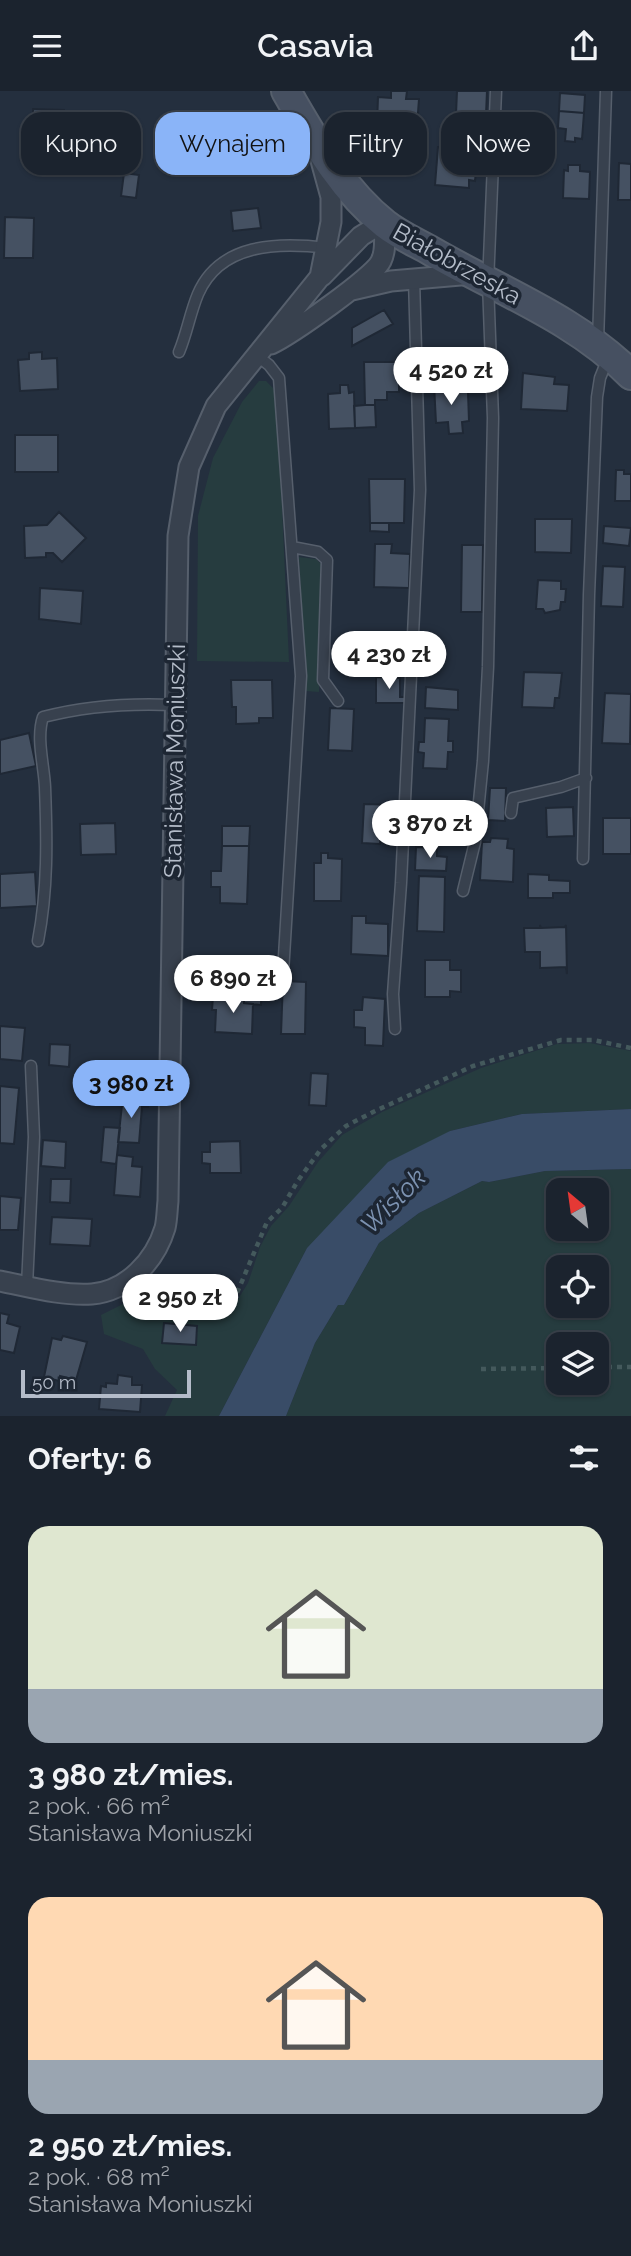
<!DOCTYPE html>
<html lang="pl">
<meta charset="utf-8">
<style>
body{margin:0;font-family:Raleway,sans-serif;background:#242b36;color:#f1f3f6;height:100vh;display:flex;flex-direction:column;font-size:26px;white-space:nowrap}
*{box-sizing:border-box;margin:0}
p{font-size:23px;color:#a0a4aa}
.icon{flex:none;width:38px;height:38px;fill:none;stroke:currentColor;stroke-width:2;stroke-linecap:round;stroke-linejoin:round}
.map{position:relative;height:1325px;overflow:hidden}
.details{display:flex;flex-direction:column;background:#1b232e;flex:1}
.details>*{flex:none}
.hud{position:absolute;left:21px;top:21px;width:590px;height:63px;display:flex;gap:14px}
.needle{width:46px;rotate:331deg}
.tools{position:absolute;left:546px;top:1087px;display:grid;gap:14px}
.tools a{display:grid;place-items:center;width:63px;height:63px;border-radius:14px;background:#1b232e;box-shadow:0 2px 5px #0004,0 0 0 2px #39404a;font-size:35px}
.scale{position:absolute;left:21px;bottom:18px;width:170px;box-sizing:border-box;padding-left:7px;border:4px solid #b4bcc9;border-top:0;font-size:19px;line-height:24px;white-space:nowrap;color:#b4bcc9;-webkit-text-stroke:5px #1d2633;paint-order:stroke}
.price{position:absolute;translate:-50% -60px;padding:0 16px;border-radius:24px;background:#fff;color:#222;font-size:23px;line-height:46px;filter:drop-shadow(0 2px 4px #0008)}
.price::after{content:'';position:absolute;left:50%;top:42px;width:21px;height:16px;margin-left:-10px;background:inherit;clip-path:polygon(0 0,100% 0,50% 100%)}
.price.active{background:#8ab4f8;color:#111}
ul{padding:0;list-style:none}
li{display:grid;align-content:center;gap:14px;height:371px;padding:0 28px}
li span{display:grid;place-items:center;height:217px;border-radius:21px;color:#555}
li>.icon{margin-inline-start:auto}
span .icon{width:126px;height:126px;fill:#fffc;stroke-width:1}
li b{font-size:30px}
h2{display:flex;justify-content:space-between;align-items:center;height:84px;padding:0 28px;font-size:30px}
.pill{padding:0 24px;border-radius:21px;background:#1b232e;box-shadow:0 2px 5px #0004,0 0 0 2px #39404a;font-size:24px;line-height:63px}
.pill.active{background:#8ab4f8;color:#111}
header{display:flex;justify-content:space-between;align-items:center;height:91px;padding:0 28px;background:#1b232e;font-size:32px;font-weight:600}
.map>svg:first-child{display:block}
.green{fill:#263c3f;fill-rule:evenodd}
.water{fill:#394c67}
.building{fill:#455162;stroke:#1f2835;stroke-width:2}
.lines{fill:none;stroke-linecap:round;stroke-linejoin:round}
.lane-casing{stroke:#565f6c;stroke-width:13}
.street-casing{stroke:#565f6c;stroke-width:23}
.secondary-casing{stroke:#565f6c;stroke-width:32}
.path{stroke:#44595c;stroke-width:4.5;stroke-dasharray:5 5;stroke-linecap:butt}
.lane{stroke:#38414e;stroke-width:10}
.street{stroke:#38414e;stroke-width:19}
.secondary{stroke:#465061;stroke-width:28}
.labels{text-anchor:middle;stroke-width:7;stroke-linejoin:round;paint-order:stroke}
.street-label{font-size:24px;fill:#b4bcc9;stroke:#1d2633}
.water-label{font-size:26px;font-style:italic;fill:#7c92b1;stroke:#1d2633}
</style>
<header><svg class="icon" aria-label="menu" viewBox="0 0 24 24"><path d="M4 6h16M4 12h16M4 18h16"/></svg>Casavia<svg class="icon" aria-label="share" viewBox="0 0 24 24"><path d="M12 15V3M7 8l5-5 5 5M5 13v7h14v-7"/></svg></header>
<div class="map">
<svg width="631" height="1325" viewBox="0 0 631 1325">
<rect width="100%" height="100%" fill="#242f3e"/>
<path class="green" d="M259,290H266L273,297L277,307L289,571L197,570L198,425L213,367L242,311Z
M299,466L316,468L322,474L319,601L306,600Z
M590,952L631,960V1018L522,1023L450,1040L307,1157L219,1325H165L177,1299L155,1278L143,1258L104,1243L101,1224L125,1212L150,1220L202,1225L233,1216L248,1192L260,1156L271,1135L289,1115L318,1071L342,1044L382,1021L481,977L557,953Z
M631,1078V1325H286L315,1252L338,1214H344L379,1152L419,1122L482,1090L489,1091L545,1080ZM558,1099H597V1138H558ZM558,1176H597V1214H558ZM558,1253H597V1292H558Z"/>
<path class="water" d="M631,1018V1078L545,1080L489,1091L482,1090L419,1122L379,1152L344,1214H338L315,1252L286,1325H219L307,1157L388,1071L450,1040L522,1023Z"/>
<path class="building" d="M391,0H407L406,8H419L417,35L403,34L402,41L389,40V33H377L378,6L391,7Z
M457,0H487L486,24L456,23Z
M560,2L585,4L584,22L559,20Z
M33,18L64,19V55H33Z
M559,20L584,22L582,48L575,47V51L565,50L566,38L558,37Z
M264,29L266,44L272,43L274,51L268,52L271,67L239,73L232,35Z
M455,48L479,50L475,90L469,89V97L435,94L438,56L454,57Z
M619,72L631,73V109H618Z
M568,74H580V80L590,81L589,108L563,107L564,79L568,80Z
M124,82L139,84L136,107L121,105Z
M258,117L261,137L233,140L231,120Z
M5,126L34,127L33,167H4Z
M384,219L393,233L352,255V237Z
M42,261V268L57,267L58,298L20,300L18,269L29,268V262Z
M364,271H399V301H387V309H375V314H365Z
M523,282L555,286L554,293L569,294L567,320L521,318Z
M451,292L452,301H468L469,330L462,331L463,342L449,343L448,331L436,332L434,293Z
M340,294H348L349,302L354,301L355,337L329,338L328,303L340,302Z
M365,314H375L376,336L355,337L354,315Z
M15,344H58V381H15Z
M616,379H624V383H631V410H615Z
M369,388H405L404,432H370Z
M59,421L86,447L62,471L53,462H46V466L25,467L24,435L47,434Z
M535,428H572L571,462L535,461Z
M370,432H389V441L370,440Z
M604,435L631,437L629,455L603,452Z
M375,453H392L391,462L410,463L409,497L374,496Z
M462,454H483L482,521H461Z
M603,475L625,476L623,516L601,515Z
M538,489L561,490V498H566L565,511H561L560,519L545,522L543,518H536Z
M40,497L83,500L81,533L39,528Z
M524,581L562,582L559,607H555L554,617L522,616Z
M376,586L400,587V606H405V612H376Z
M231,589H272L273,627H259V632L236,633V616H232Z
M426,596L458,599V619L425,617Z
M605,602L631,603L630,653L602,652Z
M330,617L354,618L352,660L328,659Z
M425,627L449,628L448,650H453V661H448L447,678L423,677L424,662L418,661L419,651H424Z
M29,642L36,675L0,683V649Z
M490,697H506L505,730L488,729Z
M364,713L398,714L397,744L381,743L380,753L362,752Z
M573,716L574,745L547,746L546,717Z
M603,727H631V763H603Z
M115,732L116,763L81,764L80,733Z
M222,735H250L249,755H222Z
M491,747L508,748L507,757L514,758L513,791L480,789L482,751H490Z
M222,755H249L247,813L220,812V796H211V780H221Z
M416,756L437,757V765L447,766L446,780L415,779Z
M321,762H328V767L342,768L341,810H314V772H321Z
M35,781L37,815L0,817V783Z
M528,783L549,784V789L570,790V802H553V807H528Z
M419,785L445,786L444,841L417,840Z
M352,825H366V832L388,833V865L351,863Z
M540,834L541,837L565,836L566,834L567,883L566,876L540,877V861H525L524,837H540Z
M425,869H450V879H461V901L450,900V906H425Z
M223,878L262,880L261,914L244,912V907L221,905Z
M283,890L306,891L305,943H281Z
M213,905L244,907V912L253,913L252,943L215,941L216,919H212Z
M363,906L385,908L383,955L365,954V937L354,936V919H362Z
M0,935L25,937L22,970L0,968Z
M50,953L70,954L69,976L49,974Z
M311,982L328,983L326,1015L309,1014Z
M0,995L19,997L14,1053L0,1052Z
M126,1006L148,1008V1016H142L139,1052L118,1051L122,1014H125Z
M104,1036L120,1037L116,1073L101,1071Z
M43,1049L66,1051L65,1077L41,1075Z
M240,1050L241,1082H210V1073L202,1072V1061H210V1051Z
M117,1064L133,1066L132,1075L142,1076L140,1106L114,1104Z
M51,1088H71L70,1112L50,1111Z
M0,1105L21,1107L18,1139H0Z
M52,1126L92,1128L90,1155L50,1153Z
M0,1222L9,1224L7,1232L20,1236L14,1262L0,1259Z
M164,1232L197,1235L196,1254L162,1252Z
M63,1245L87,1251L76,1289L60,1285L59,1290L44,1286L52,1247L61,1249Z
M118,1284L132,1286V1294H142L140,1321L99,1318L101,1295L106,1296V1292L117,1293Z"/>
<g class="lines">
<defs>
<path id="lane" d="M598,251L606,0
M179,261C187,242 190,222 198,203C220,152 278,151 327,157
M256,264L269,274L279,287L301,585L283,882
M292,456L318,461L327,469L323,589L338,610
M511,722L513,707L561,696L586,687
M583,768L589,504L597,306L600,287L608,267
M463,800L475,751L483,670L488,576L493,327L488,192L496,0
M38,850C48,798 47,748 45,696C44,674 36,647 43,626C85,615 132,612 175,614
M395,938L393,903L401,792L420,399L414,188
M27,1195L34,1046L31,975"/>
<path id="street" d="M352,199L391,190L472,183
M271,253C290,244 374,186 381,170C387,158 384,144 384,131L361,145L322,185
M0,1190C30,1196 62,1205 92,1203C127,1200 155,1170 165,1137C167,1129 167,1119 168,1110L178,445L189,376L216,315L320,186L331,131V106L320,66"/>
<path id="secondary" d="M286,0C314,48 341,98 385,133C399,144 415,151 431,160C498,199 576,228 631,284"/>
</defs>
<use href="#lane" class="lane-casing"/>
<use href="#street" class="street-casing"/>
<use href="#secondary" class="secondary-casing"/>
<path class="path" d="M135,1209L147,1216L189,1221L211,1219L226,1212L237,1202L267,1131L282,1117L297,1091L321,1058L346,1035L373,1021L473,975L561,949H593L631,957
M597,1276H631
M481,1278L558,1277"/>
<use href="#lane" class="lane"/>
<use href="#street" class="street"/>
<use href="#secondary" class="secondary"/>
</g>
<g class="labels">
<g class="street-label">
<text transform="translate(457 173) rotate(29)" y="8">Białobrzeska</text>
<text transform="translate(175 670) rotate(-89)" y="8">Stanisława Moniuszki</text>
</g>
<g class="water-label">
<text transform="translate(393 1110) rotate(-45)" y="9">Wisłok</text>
</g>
</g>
</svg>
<div class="tools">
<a><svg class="needle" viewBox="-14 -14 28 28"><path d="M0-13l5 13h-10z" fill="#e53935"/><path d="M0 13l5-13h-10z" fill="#a0a4aa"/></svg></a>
<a><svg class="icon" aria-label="locate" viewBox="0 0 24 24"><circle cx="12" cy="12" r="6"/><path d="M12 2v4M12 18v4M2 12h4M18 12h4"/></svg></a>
<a><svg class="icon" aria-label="layers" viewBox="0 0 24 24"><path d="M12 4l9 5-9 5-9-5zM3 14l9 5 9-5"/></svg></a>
</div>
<div class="scale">50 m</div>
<b class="price" style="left:451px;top:316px">4 520 zł</b>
<b class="price" style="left:389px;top:600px">4 230 zł</b>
<b class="price" style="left:430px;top:769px">3 870 zł</b>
<b class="price" style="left:233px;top:924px">6 890 zł</b>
<b class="price active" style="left:131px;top:1029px">3 980 zł</b>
<b class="price" style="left:180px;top:1243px">2 950 zł</b>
<div class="hud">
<a class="pill">Kupno</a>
<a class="pill active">Wynajem</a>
<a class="pill">Filtry</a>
<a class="pill">Nowe</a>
</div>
</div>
<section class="details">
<h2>Oferty: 6<svg class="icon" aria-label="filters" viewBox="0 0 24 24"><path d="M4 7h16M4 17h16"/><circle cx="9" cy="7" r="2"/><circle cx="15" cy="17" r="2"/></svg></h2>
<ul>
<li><span style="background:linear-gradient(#dfe7d0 75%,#9aa5b1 0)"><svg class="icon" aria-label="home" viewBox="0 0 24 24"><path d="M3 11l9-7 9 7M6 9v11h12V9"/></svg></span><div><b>3 980 zł/mies.</b><p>2 pok. · 66 m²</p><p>Stanisława Moniuszki</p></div></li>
<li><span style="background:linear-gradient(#ffd9b3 75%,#9aa5b1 0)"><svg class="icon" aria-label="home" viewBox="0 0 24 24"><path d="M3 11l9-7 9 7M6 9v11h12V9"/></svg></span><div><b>2 950 zł/mies.</b><p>2 pok. · 68 m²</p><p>Stanisława Moniuszki</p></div></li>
</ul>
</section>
